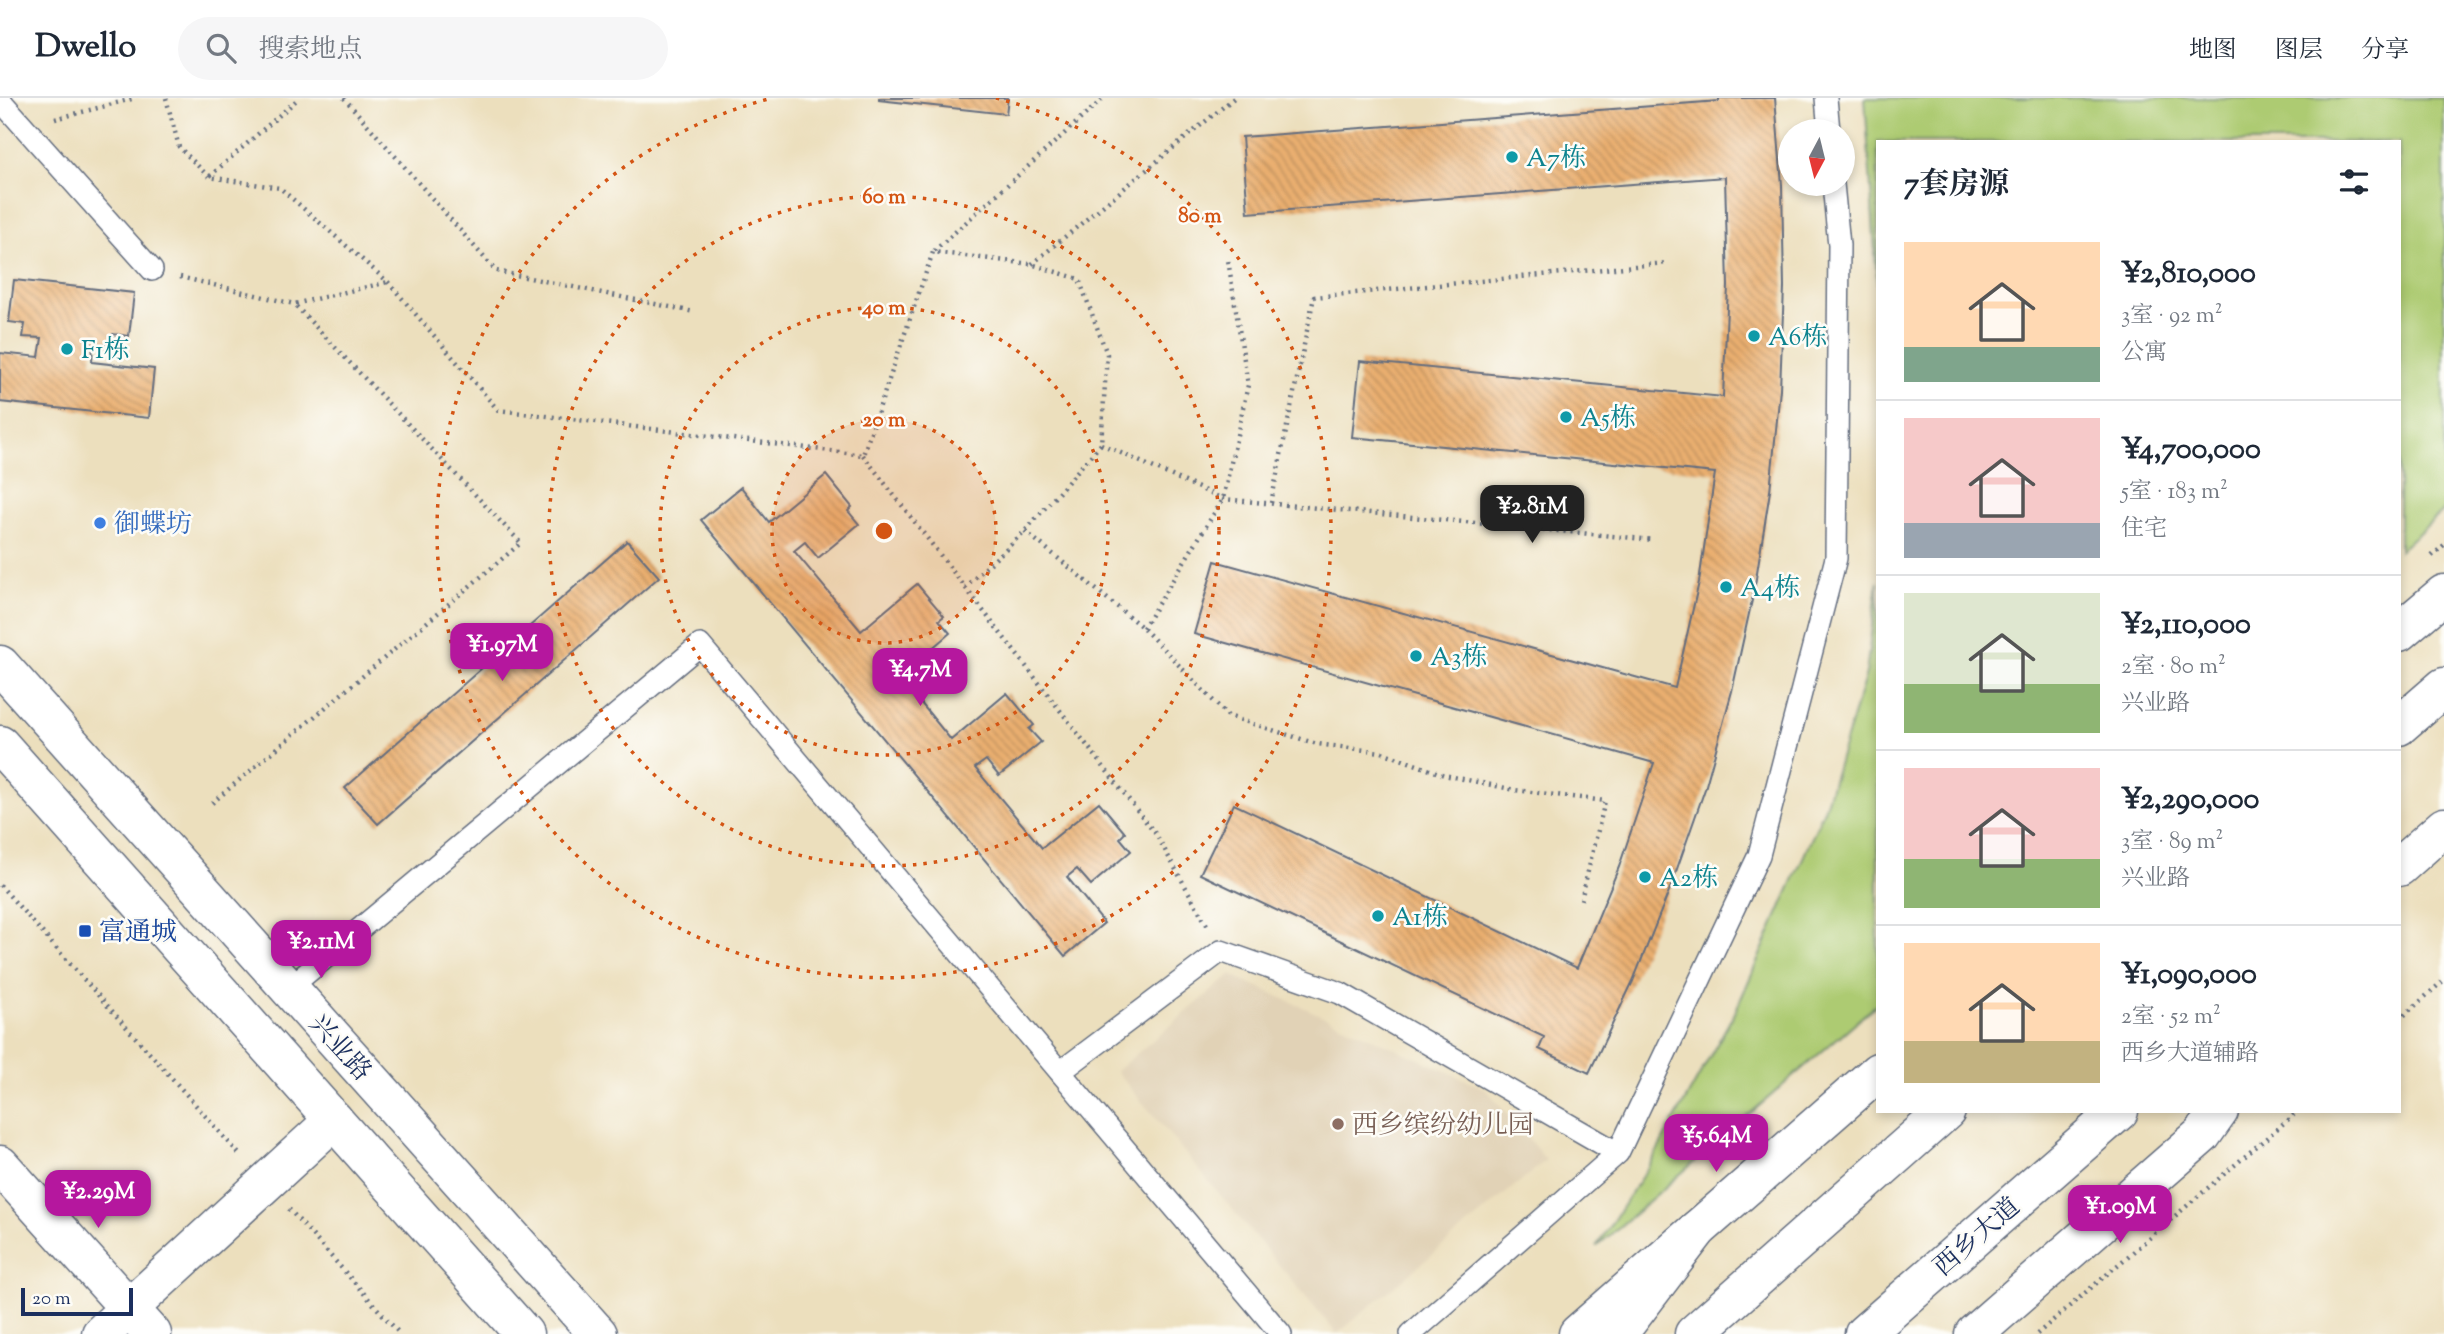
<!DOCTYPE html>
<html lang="zh">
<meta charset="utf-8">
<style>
body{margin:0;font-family:"Sorts Mill Goudy","Noto Serif SC",serif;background:#f6f6f7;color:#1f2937;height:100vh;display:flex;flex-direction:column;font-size:26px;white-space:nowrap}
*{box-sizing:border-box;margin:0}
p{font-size:23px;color:#747a83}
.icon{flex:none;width:38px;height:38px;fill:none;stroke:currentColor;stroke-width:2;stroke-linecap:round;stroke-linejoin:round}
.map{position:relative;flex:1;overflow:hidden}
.sheet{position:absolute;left:1876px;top:42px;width:525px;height:973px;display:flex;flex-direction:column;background:#fff;border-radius:0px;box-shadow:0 4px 10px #0003}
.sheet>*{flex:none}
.needle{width:46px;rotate:187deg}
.fabs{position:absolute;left:1778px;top:21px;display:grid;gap:14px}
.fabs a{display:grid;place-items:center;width:77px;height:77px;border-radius:50%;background:#fff;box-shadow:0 4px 10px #0003;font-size:35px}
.scale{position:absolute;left:21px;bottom:18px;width:112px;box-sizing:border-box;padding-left:7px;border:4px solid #1b2f5e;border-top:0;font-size:19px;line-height:24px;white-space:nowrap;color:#1b2f5e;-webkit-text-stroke:5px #fdfcf7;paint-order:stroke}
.price{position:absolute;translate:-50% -60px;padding:0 16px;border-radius:14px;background:#b5179e;color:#fff;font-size:23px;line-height:46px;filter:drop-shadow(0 2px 4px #0008)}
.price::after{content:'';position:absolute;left:50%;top:42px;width:21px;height:16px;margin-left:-10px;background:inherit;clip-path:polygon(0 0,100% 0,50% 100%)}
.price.active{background:#222;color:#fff}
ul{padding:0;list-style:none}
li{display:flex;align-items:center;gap:21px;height:175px;padding:0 28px}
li+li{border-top:2px solid #e0e1e3}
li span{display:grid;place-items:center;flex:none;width:196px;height:140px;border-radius:0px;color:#555}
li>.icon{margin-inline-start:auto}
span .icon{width:84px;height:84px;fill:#fffc;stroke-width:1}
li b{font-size:30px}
h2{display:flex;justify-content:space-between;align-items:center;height:84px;padding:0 28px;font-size:30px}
header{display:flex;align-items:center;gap:42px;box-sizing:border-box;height:98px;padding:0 35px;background:#fff;border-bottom:2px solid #e0e1e3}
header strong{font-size:33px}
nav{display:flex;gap:38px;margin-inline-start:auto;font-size:24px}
.search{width:490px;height:63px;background:#f6f6f7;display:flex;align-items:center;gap:18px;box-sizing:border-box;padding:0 24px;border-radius:38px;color:#747a83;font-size:26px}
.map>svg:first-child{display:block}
.built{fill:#e1d2b6}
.green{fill:#adcb72;stroke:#647d68;stroke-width:2}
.building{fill:url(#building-back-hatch)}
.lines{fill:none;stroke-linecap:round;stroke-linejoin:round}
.lane-casing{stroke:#646d7f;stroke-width:24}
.street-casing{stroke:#646d7f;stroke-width:41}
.secondary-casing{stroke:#646d7f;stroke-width:41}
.primary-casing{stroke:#646d7f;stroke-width:41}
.path{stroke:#646d7f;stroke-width:4.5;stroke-dasharray:2 5;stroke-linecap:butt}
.lane{stroke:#fff;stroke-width:21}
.street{stroke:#fff;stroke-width:38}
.secondary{stroke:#fff;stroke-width:38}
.primary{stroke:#fff;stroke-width:38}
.ring{fill:none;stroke:#d45514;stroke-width:3.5;stroke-dasharray:3.5 7}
.culture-dot{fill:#0f9aa8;stroke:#fdfcf7;stroke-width:2.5}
.shop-dot{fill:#3f7fe0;stroke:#fdfcf7;stroke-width:2.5}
.transit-dot{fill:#1a4fb4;stroke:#fdfcf7;stroke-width:2.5}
.education-dot{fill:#8d6e63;stroke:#fdfcf7;stroke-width:2.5}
.labels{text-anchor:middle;stroke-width:5;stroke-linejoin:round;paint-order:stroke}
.culture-label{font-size:26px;fill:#0d838f;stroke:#fdfcf7;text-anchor:start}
.shop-label{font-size:26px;fill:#366cbe;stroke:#fdfcf7;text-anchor:start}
.transit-label{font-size:26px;fill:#164399;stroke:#fdfcf7;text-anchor:start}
.street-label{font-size:26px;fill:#1b2f5e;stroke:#fdfcf7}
.education-label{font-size:26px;fill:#785e54;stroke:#fdfcf7;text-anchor:start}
.centre{fill:#d45514;stroke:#fdfcf7;stroke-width:3.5}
.ring-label{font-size:21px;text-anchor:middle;font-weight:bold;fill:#d45514;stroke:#fdfcf7;stroke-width:5;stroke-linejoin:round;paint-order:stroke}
</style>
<header>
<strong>Dwello</strong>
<div class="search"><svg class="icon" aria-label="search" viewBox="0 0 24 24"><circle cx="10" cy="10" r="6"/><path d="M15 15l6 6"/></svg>搜索地点</div>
<nav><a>地图</a><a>图层</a><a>分享</a></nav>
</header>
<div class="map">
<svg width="2444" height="1236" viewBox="0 0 2444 1236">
<defs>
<pattern id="building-back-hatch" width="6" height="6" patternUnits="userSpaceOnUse" patternTransform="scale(1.75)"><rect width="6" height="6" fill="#eaaf6f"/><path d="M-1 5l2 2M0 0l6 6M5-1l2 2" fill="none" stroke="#bd8f5e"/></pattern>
</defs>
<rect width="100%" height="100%" fill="#fdfcf7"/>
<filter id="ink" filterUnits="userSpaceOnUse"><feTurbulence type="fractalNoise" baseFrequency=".0143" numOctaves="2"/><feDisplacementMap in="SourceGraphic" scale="14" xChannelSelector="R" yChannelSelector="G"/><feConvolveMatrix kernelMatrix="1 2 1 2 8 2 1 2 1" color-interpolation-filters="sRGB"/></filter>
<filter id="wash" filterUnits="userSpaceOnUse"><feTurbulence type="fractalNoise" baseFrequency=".00686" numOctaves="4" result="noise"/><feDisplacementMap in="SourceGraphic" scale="28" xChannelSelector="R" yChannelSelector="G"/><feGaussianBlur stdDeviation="1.57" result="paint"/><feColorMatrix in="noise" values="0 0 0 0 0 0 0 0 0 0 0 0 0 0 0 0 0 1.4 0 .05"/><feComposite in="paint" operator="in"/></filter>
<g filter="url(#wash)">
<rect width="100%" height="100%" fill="#ecdfbd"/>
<path class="built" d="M1231,877L1486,991L1546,1062L1337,1236L1116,973Z"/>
<path class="green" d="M1865,0H2444V413L2399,452V44H1878V198Z
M1878,484V905L1596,1149L1650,1066L1736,912L1824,712L1866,576Z"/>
<g id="blocks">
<path class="building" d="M879,0H1008L1006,16L879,2Z
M1719,0H1775L1782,87L1784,189L1780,291L1770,393L1754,493L1732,593L1705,691L1671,788L1633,883L1589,975L1539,951L1544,939L1200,776L1234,706L1577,870L1619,769L1654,665L1194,536L1215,463L1675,590L1699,484L1715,375L1352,339L1360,263L1723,299L1728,188L1725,79L1248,115L1242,39L1719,3Z
M14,182L134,195L129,238L113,236L112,248L93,246L92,264L154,271L149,320L0,304V255L39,259L42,240L23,239L25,226L9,224Z
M826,377L852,409L848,413L859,426L818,460L805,444L794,453L861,533L917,486L944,518L939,522L950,535L910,569L896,553L885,561L951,642L1007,595L1034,627L1029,631L1041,644L999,678L986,662L975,670L1042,750L1099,704L1125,735L1120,740L1131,753L1091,787L1077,771L1067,779L1104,825L1065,858L701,422L741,389L769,424Z
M627,443L659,479L378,726L345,690Z"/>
</g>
</g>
<g filter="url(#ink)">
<use href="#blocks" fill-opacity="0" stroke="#646d7f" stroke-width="2"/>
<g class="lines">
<defs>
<path id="lane" d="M1826,0L1829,33
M0,2L152,172
M289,890L700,547L1281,1236
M1060,974L1221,853L1340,895L1618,1055
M1411,1236L1618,1055L1759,757L1836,460L1839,147L1833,86"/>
<path id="street" d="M2399,534L2444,496
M0,1067L152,1236
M101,1236L334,1022"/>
<path id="secondary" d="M0,567L598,1236
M0,647L524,1236
M1618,1236L1698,1131L1878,974
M1974,1236L2202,1037L2219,1013"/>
<path id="primary" d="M2399,628L2444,589
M2399,769L2444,729
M1578,1236L1698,1131
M1694,1236L1946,1013
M1864,1236L2119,1013"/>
</defs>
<use href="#lane" class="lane-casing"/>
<use href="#street" class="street-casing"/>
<use href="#secondary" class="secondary-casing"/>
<use href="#primary" class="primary-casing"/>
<path class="path" d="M166,0L179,49L209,79L280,90L388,184L498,312L863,357L933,154L1031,166L1079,181L1107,256L1101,346L1025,433L965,489
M344,0L496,173L694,214
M55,21L136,0
M210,78L299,0
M934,153L1104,0
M1032,166L1234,0
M180,179L294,206L388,184
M1101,346L1223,401L1654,442
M863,357L1157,738L1207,827
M1271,405L1314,199L1666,165
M1025,433L1143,530L1228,618L1317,646L1382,654L1444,677L1515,692L1605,703L1581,802
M2432,458L2444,447
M1143,530L1223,401L1248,287L1228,162
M212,705L521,445L294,206
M0,787L241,1058
M2399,922L2444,882
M289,1111L400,1236
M2037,1236L2298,1013"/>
<use href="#lane" class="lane"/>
<use href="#street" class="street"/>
<use href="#secondary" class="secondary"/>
<use href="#primary" class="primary"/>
</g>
</g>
<circle cx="884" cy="433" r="112" fill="#d45514" fill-opacity=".12"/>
<g class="ring">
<circle cx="884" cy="433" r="112"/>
<circle cx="884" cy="433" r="224"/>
<circle cx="884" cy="433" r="335"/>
<path d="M996 0A447 447 0 1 1 772 0"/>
</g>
<g class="culture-dot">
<circle cx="1512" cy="59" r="7"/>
<circle cx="1754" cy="238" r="7"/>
<circle cx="67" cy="251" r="7"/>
<circle cx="1566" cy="319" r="7"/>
<circle cx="1726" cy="489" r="7"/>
<circle cx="1416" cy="558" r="7"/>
<circle cx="1645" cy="779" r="7"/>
<circle cx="1378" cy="818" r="7"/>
</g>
<circle class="shop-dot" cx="100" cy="425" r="7"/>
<rect class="transit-dot" x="78" y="826" width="14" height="14" rx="3.5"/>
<circle class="education-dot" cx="1338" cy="1026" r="7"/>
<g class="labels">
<g class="culture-label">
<text x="1526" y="68">A7栋</text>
<text x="1768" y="247">A6栋</text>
<text x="81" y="260">F1栋</text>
<text x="1580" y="328">A5栋</text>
<text x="1740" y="498">A4栋</text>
<text x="1430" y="567">A3栋</text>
<text x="1659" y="788">A2栋</text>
<text x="1392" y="827">A1栋</text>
</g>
<g class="shop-label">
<text x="114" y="434">御蝶坊</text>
</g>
<g class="transit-label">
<text x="99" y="842">富通城</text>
</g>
<g class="street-label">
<text transform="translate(341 949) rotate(48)" y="9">兴业路</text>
<text transform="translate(1976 1138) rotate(-41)" y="9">西乡大道</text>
</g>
<g class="education-label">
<text x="1352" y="1035">西乡缤纷幼儿园</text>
</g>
</g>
<circle cx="884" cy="433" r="10" class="centre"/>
<g class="ring-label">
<text x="884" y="105">60 m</text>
<text x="1200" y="124">80 m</text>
<text x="884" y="216">40 m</text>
<text x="884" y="328">20 m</text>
</g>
</svg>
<div class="fabs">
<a><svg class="needle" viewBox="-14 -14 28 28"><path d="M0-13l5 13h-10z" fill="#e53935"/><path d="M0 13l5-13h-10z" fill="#747a83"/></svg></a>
</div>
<div class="scale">20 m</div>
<b class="price active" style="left:1532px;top:447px">¥2.81M</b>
<b class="price" style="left:502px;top:585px">¥1.97M</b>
<b class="price" style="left:920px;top:610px">¥4.7M</b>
<b class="price" style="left:321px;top:882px">¥2.11M</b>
<b class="price" style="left:1716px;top:1076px">¥5.64M</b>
<b class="price" style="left:98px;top:1132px">¥2.29M</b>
<b class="price" style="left:2120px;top:1147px">¥1.09M</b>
<section class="sheet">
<h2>7套房源<svg class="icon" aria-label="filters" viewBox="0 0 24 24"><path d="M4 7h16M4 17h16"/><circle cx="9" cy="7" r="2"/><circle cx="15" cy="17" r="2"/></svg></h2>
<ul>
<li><span style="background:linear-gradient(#ffd9b3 75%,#7fa58c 0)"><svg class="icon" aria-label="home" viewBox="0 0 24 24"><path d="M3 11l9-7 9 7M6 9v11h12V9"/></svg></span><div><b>¥2,810,000</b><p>3室 · 92 m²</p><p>公寓</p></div></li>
<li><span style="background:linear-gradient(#f6c9c9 75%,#9aa5b1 0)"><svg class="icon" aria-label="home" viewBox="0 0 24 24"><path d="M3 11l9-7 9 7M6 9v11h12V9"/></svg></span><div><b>¥4,700,000</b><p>5室 · 183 m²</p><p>住宅</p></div></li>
<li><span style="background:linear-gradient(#dfe7d0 65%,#8fb573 0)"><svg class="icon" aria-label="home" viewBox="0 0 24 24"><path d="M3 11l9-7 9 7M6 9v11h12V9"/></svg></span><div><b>¥2,110,000</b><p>2室 · 80 m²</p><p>兴业路</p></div></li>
<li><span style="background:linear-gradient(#f6c9c9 65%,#8fb573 0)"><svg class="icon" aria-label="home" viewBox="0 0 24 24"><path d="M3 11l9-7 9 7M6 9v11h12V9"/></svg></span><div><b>¥2,290,000</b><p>3室 · 89 m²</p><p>兴业路</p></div></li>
<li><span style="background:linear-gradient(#ffd9b3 70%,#c2b280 0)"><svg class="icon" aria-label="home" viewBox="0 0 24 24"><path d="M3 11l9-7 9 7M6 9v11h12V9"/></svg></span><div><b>¥1,090,000</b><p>2室 · 52 m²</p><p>西乡大道辅路</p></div></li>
</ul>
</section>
</div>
